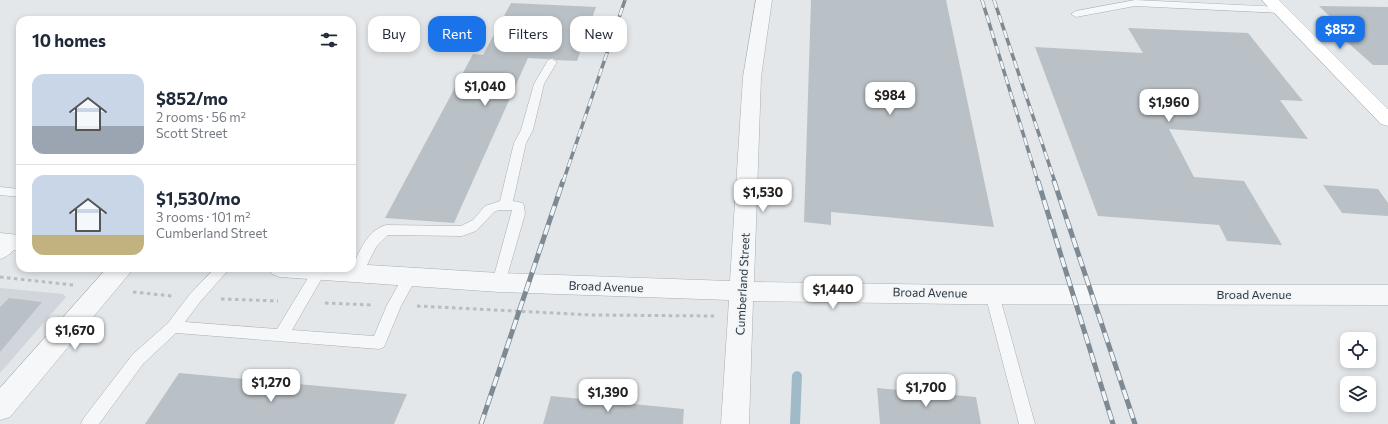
<!DOCTYPE html>
<meta charset="utf-8">
<style>
body{margin:0;font-family:Commissioner,sans-serif;background:#f2f2f3;color:#1f2937;height:100vh;display:flex;flex-direction:column;font-size:15px;white-space:nowrap}
*{box-sizing:border-box;margin:0}
p{font-size:13px;color:#747a83}
.icon{flex:none;width:22px;height:22px;fill:none;stroke:currentColor;stroke-width:2;stroke-linecap:round;stroke-linejoin:round}
.map{position:relative;flex:1;overflow:hidden}
.sheet{position:absolute;left:16px;top:16px;width:340px;height:256px;display:flex;flex-direction:column;background:#fff;border-radius:12px;box-shadow:0 2px 6px #0003}
.sheet>*{flex:none}
.hud{position:absolute;left:368px;top:16px;width:380px;height:36px;display:flex;gap:8px}
.fabs{position:absolute;left:1340px;top:332px;display:grid;gap:8px}
.fabs a{display:grid;place-items:center;width:36px;height:36px;border-radius:8px;background:#fff;box-shadow:0 2px 6px #0003;font-size:20px}
.price{position:absolute;translate:-50% -34px;padding:0 9px;border-radius:8px;background:#fff;color:#222;font-size:13px;line-height:26px;filter:drop-shadow(0 1px 2px #0008)}
.price::after{content:'';position:absolute;left:50%;top:24px;width:12px;height:9px;margin-left:-6px;background:inherit;clip-path:polygon(0 0,100% 0,50% 100%)}
.price.current{background:#1a73e8;color:#fff}
ul{padding:0;list-style:none}
li{display:flex;align-items:center;gap:12px;height:100px;padding:0 16px}
li+li{border-top:1px solid #e0e1e3}
li span{display:grid;place-items:center;flex:none;width:112px;height:80px;border-radius:12px;color:#555}
li>.icon{margin-inline-start:auto}
span .icon{width:48px;height:48px;fill:#fffc;stroke-width:1}
li b{font-size:17px}
h2{display:flex;justify-content:space-between;align-items:center;height:48px;padding:0 16px;font-size:17px}
.tag{padding:0 14px;border-radius:12px;background:#fff;box-shadow:0 2px 6px #0003;font-size:14px;line-height:36px}
.tag.current{background:#1a73e8;color:#fff}
.map>svg:first-child{display:block}
.built{fill:#d1d6dc}
.lines{fill:none;stroke-linecap:round;stroke-linejoin:round}
.stream{fill:#a0bac7;fill-rule:evenodd}
.building{fill:#bac1c6}
.service-casing{stroke:#a8afb4;stroke-width:1}
.minor-casing{stroke:#a8afb4;stroke-width:1}
.secondary-casing{stroke:#a8afb4;stroke-width:1}
.path{stroke:#b9bdc1;stroke-width:3;stroke-dasharray:3.5 3.5;stroke-linecap:butt}
.service{fill:#f5f7f8;fill-rule:evenodd}
.minor{fill:#f5f7f8;fill-rule:evenodd}
.secondary{fill:#fff;fill-rule:evenodd}
.rail-far1-casing{stroke:#7d8993;stroke-width:3.5}
.rail-casing{stroke:#7d8993;stroke-width:5}
.rail-far1{stroke:#f2f5f7;stroke-width:2.5;stroke-dasharray:8;stroke-linecap:butt}
.rail{stroke:#f2f5f7;stroke-width:3.5;stroke-dasharray:10;stroke-linecap:butt}
.labels{text-anchor:middle;stroke-width:3;stroke-linejoin:round;paint-order:stroke}
.street-label{font-size:12px;fill:#2c3741;stroke:#f2f5f7}
</style>
<div class="map">
<svg width="1388" height="424" viewBox="0 0 1388 424">
<rect width="100%" height="100%" fill="#e3e7ea"/>
<path class="built" d="M0,288L63,294L66,297L0,373Z"/>
<g class="lines">
<path class="stream" d="M797,371L800,372L802,375L800,424H790L792,375L794,372Z"/>
</g>
<path class="building" d="M811,0H946L994,227L831,212V225L804,222Z
M511,3L596,7L577,61L556,60L552,58L547,59L528,58L454,223L385,218L473,54L483,55Z
M1319,6L1388,7V65H1373L1337,33H1347Z
M1128,28L1248,33L1303,101L1280,100L1308,139L1169,129L1194,177L1244,181L1282,245L1227,241L1219,225L1098,216L1035,47L1143,53Z
M1323,185L1378,189L1388,203V216L1342,213Z
M9,298L42,302L0,352V307Z
M179,373L407,394L394,424H145Z
M877,388L976,397L981,424H880Z
M551,396L684,409L683,424H543Z"/>
<g class="lines">
<defs>
<path id="service" d="M1135,0L1280,7L1285,10L1280,13L1135,6L1076,17L1071,14L1076,11Z
M552,59L557,62L544,84L533,130L526,143L513,201L523,203L524,206L525,214L504,287L499,288L494,287L492,283L511,214L512,210H499L494,212L476,231L462,236L388,235L376,247L361,277L356,278L351,277L349,273C358,256 365,231 386,225L461,226L473,220L485,206L500,201L514,143L521,130L534,84L548,60Z
M0,187L20,189V197L0,195Z
M13,237L18,238L20,242C16,249 8,257 0,259V246L8,238Z
M215,268H230L200,302L185,322L277,329L314,268H324L326,271L292,330L374,336L387,305L405,273L410,272L415,273L417,277L401,306L384,347L379,349L176,333L143,364L99,424H81L83,419L133,354L168,323L190,294Z
M992,288L997,290L999,294L1035,424H1019L985,294L987,290Z"/>
<path id="minor" d="M756,0H772L761,77L754,282L959,285H1388V305L959,304L753,301L749,424H721L729,300L499,292L280,277L272,274L268,268H352V264L499,273L730,281L743,77Z
M0,233L20,235V251L0,249Z
M107,268H133L129,274L10,417L0,420V388Z"/>
<path id="secondary" d="M1262,0H1279L1388,109V126L1381,124Z"/>
</defs>
<use href="#service" class="service-casing"/>
<use href="#minor" class="minor-casing"/>
<use href="#secondary" class="secondary-casing"/>
<path class="path" d="M0,277L73,285
M133,292L172,296
M221,299L278,301
M325,303L372,305
M417,306L592,315L714,316"/>
<use href="#service" class="service"/>
<use href="#minor" class="minor"/>
<use href="#secondary" class="secondary"/>
<defs>
<path id="rail-far1" d="M982,0L1038,182
M994,0L1055,182
M563,182L625,0"/>
<path id="rail" d="M1038,181L1113,424
M1054,181L1135,424
M481,424L563,181"/>
</defs>
<use href="#rail-far1" class="rail-far1-casing"/>
<use href="#rail" class="rail-casing"/>
<use href="#rail-far1" class="rail-far1"/>
<use href="#rail" class="rail"/>
</g>
<g class="labels">
<g class="street-label">
<text transform="translate(743 284) rotate(-87)" y="4">Cumberland Street</text>
<text transform="translate(606 287) rotate(2)" y="4">Broad Avenue</text>
<text transform="translate(930 293) rotate(1)" y="4">Broad Avenue</text>
<text x="1254" y="299">Broad Avenue</text>
</g>
</g>
</svg>
<div class="fabs">
<a><svg class="icon" aria-label="locate" viewBox="0 0 24 24"><circle cx="12" cy="12" r="6"/><path d="M12 2v4M12 18v4M2 12h4M18 12h4"/></svg></a>
<a><svg class="icon" aria-label="layers" viewBox="0 0 24 24"><path d="M12 4l9 5-9 5-9-5zM3 14l9 5 9-5"/></svg></a>
</div>
<b class="price current" style="left:1340px;top:50px">$852</b>
<b class="price" style="left:485px;top:107px">$1,040</b>
<b class="price" style="left:890px;top:116px">$984</b>
<b class="price" style="left:1169px;top:123px">$1,960</b>
<b class="price" style="left:763px;top:213px">$1,530</b>
<b class="price" style="left:833px;top:310px">$1,440</b>
<b class="price" style="left:75px;top:351px">$1,670</b>
<b class="price" style="left:271px;top:403px">$1,270</b>
<b class="price" style="left:926px;top:408px">$1,700</b>
<b class="price" style="left:608px;top:413px">$1,390</b>
<div class="hud">
<a class="tag">Buy</a>
<a class="tag current">Rent</a>
<a class="tag">Filters</a>
<a class="tag">New</a>
</div>
<section class="sheet">
<h2>10 homes<svg class="icon" aria-label="filters" viewBox="0 0 24 24"><path d="M4 7h16M4 17h16"/><circle cx="9" cy="7" r="2"/><circle cx="15" cy="17" r="2"/></svg></h2>
<ul>
<li><span style="background:linear-gradient(#c9d6e8 65%,#9aa5b1 0)"><svg class="icon" aria-label="home" viewBox="0 0 24 24"><path d="M3 11l9-7 9 7M6 9v11h12V9"/></svg></span><div><b>$852/mo</b><p>2 rooms · 56 m²</p><p>Scott Street</p></div></li>
<li><span style="background:linear-gradient(#c9d6e8 75%,#c2b280 0)"><svg class="icon" aria-label="home" viewBox="0 0 24 24"><path d="M3 11l9-7 9 7M6 9v11h12V9"/></svg></span><div><b>$1,530/mo</b><p>3 rooms · 101 m²</p><p>Cumberland Street</p></div></li>
</ul>
</section>
</div>
